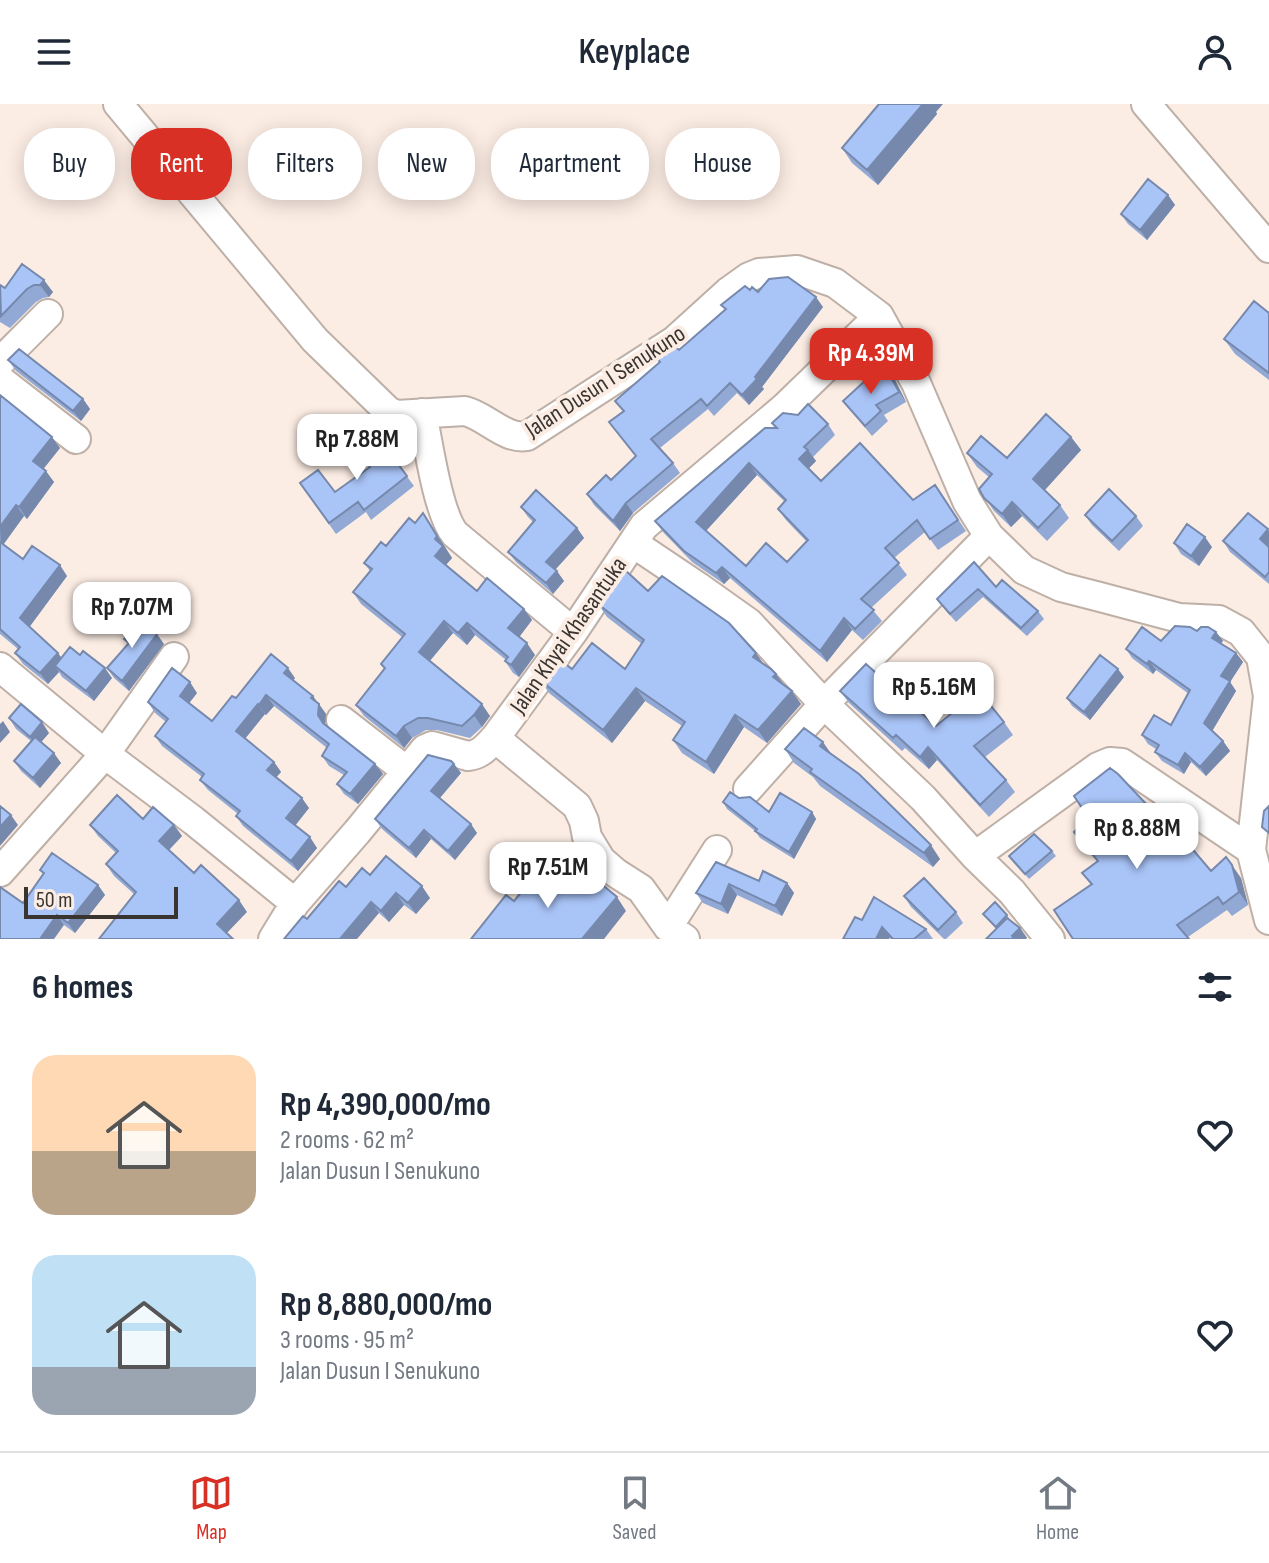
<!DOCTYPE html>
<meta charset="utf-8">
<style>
body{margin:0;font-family:"Sofia Sans Condensed",sans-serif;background:#f2f2f3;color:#1f2937;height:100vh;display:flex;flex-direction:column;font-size:30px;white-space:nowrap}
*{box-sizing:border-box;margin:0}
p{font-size:26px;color:#747a83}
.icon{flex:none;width:44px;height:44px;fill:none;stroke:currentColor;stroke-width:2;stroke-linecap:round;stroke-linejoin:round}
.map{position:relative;height:835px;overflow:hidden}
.side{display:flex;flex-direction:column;background:#fff;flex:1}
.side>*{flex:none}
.hud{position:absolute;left:24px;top:24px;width:800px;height:72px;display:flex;gap:16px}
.scale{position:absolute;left:24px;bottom:20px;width:154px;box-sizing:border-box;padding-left:8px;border:4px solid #393430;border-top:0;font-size:22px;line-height:28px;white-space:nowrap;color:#393430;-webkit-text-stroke:6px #fcede4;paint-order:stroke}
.price{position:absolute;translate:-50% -68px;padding:0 18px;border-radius:16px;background:#fff;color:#222;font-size:26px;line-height:52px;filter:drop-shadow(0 2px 4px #0008)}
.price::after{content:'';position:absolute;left:50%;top:48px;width:24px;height:18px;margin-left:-12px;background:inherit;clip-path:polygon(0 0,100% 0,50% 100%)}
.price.on{background:#d93025;color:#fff}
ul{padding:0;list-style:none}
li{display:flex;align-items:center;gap:24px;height:200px;padding:0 32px}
li span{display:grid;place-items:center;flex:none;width:224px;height:160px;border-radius:24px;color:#555}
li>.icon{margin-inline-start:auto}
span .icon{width:96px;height:96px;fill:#fffc;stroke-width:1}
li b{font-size:34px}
h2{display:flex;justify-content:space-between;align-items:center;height:96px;padding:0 32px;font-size:34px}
.chip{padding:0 28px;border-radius:32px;background:#fff;box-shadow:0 4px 20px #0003;font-size:28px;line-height:72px}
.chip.on{background:#d93025;color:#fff}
header{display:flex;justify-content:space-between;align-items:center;height:104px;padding:0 32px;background:#fff;font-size:36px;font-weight:600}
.tabs{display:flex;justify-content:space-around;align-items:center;height:112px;border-top:2px solid #e0e1e3;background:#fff;font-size:22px;color:#747a83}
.tabs a{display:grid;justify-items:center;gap:4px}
.tabs .on{color:#d93025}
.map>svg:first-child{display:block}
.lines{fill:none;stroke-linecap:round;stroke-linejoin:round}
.minor-casing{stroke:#beb0a7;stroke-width:32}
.minor{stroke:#fff;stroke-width:28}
.wall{fill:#91a9d4;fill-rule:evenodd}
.shaded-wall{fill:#7689ad}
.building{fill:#a9c4f7;stroke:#7689ad;stroke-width:2;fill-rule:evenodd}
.labels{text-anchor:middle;stroke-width:8;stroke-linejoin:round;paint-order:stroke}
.street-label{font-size:24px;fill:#393430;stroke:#fcede4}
</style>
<header><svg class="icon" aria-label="menu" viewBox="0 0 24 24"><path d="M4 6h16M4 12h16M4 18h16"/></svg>Keyplace<svg class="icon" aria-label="person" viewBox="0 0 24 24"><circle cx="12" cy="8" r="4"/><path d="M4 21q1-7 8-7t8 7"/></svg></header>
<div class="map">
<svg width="1269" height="835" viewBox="0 0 1269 835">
<rect width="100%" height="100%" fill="#fcede4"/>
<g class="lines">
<defs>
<path id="minor" d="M118,0L315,236L388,307L396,311L465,307C486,312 505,336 527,332L674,237L728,188L749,173L759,169L797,166L835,179L879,212L916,279L967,397L989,432L1024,466L1061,483L1100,493L1179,514L1219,516L1241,528L1261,553L1268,592L1251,746L1269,816
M1146,0L1269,144
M0,258L48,210
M0,276L76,335
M422,309C428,338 438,410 455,430L573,528
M633,439L697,482L749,519L824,600L923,694L975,752L1012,788L1050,835
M0,563L105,650L194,717L295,799
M341,616L408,668
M495,634L577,702L584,717L587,733L601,756L616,769L641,785L668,823L685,835
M748,685L824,600L989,432
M975,752L1098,663L1110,658L1122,659L1251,746
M0,768L105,650L174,553
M668,823L717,746
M273,835L295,799L357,728L425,645L432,642L468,652C481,651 487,642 495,634L573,528L644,422L784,304L879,212"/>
</defs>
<use href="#minor" class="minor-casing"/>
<use href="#minor" class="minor"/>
</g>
<path class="wall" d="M936,8L937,10L878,81L852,59L842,44Z
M1168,91L1175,101L1147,136L1128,120L1121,110Z
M22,160L53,188L49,193L43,194L36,198L10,224L0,218V181L5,184Z
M750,186L823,203L762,283L764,285L749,301L737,289L714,312L708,305L660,344L673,359L680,369L633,409L620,427L594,401L587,390L611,376L636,352L609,318L623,307L615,297L659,258L679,246L725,206L721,201Z
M1269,209V276L1235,250L1224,235Z
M8,256L83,295L90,305L81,317L16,267Z
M894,274L906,298L884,311L888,317L872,332L843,297Z
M0,291L60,344L43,365L54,378L27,415L24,412L3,440L23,455L67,472L29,523L62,554L112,574L94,597L62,573L59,568L48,580L23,560L15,549L18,545L0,530Z
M772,319L828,320L835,331L813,353L816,357L808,365L821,377L913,396L935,381L966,427L938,446L925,428L894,454L907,471L871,504L882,517L863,536L852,526L827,558L730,474L724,480L692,458L663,428L655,417L775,324ZM757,371L785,398L778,405L786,416L807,438L787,458L746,462L706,427Z
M375,329L414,382L371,416L366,408L336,430L300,379L335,388L370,363Z
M1071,333L1081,346L1045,386L1060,401L1069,414L1047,437L1022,412L1011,423L994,407L979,385L990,374L977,363L967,349L1007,354Z
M521,403L577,424L584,434L555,466L564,477L553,490L516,458L508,448L533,418L528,413Z
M1085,411L1136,412L1143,422L1119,447L1092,421Z
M415,419L431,421L452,454L446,461L477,487L524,505L532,516L519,533L535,551L519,573L513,569L505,557L506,556L475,531L467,541L453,529L430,557L490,612L482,623L470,634L437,626H426L412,634L404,644L364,612L356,601L384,565L381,560L402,533L361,500L353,488L370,467L364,459Z
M1269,427V480L1230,448L1223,437Z
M1174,439L1212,443L1199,462L1181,450Z
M974,458L996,483L1038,507L1044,515L1027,532L983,493L956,518L943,503L937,495Z
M648,487L764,560L801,600L767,639L744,623L714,670L682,649L673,636L682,622L645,597L612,639L549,589L540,576L554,561L572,565H625L642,540L607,513L598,500Z
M1197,527L1216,528L1223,537L1221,539L1236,549L1243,558L1230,578L1236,587L1212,627L1223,637L1230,647L1206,672L1191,658L1184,670L1162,657L1155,648L1156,645L1148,640L1142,631L1171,621L1189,590L1156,566L1153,570L1132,554L1126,545Z
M124,535L164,540L129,587L114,574L107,564L128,540Z
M1124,573L1090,616L1072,602L1067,594Z
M295,574L293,577L319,600L326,610L325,620L375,660L383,670L358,700L344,690L337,680L344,671L329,662L322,652L327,644L274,602L266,611L265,610L245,635L274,658L281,668L276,673L309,704L295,722L317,744L298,767L243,722L236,712L238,710L208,686L200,676L202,673L162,642L155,632L166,618L155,609L148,598L197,589L189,599L212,617L236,594Z
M840,587L936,622L1004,618L1013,631L985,653L1006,676L1015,688L989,713L937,656L929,665L905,644L902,647L849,599Z
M9,614L49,629L41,638L61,659L40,684L21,667L14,657L31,637L16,625Z
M785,645L832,650L940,755L933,763L820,682L813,673L794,659Z
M454,660L461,669L440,694L477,729L455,756L431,735L416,754L382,725L375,715Z
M739,694L769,708H812L816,715L794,755L760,734L755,727L727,705L723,698Z
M1148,702L1157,715L1153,718L1168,735L1211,767L1241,774L1248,801L1232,812L1227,806L1188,833L1091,781L1082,769L1097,757L1074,728L1088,713Z
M143,715L174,721L182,732L169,746L194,769L247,808L135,791L114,772L106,760L116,749L98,732L90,721Z
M1052,747L1056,752L1029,775L1009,752Z
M716,758L759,777L787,779L794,789L782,812L737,791L728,810L703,799L696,789Z
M40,766L98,781L105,791L75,829L64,821L23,799L43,770Z
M370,771L430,794L416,810L404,801L389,818L379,809L307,815L346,783Z
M904,792L956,808L963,819L946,835H944L911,803Z
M983,810L1007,811L1010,816L1020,824L1027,834L996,825Z
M862,816L926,825L933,835H891Z"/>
<path class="shaded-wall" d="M923,0H943L936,8L937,10L878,81L867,66Z
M1168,91L1175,101L1147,136L1140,126Z
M44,176L53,188L49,193L40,181Z
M816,193L823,203L762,283L764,285L749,301L742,291Z
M886,264L894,274L906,298L899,288Z
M83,295L90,305L81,317L73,307Z
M52,333L60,344L41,368L33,357Z
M1071,333L1081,346L1043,388L1033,375Z
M808,346L816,357L807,366L799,355Z
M749,359L757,371L704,429L696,418Z
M46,367L54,378L27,415L19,403Z
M1012,398L1022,412L1011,423L1002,410Z
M626,399L633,409L620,427L613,417Z
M16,401L24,412L1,444L0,423Z
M423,409L452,454L443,464L435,452V435Z
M577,424L584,434L553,468L546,458Z
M1268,425L1269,427V444L1260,435Z
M1205,433L1212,443L1199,462L1191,452Z
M60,461L67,472L28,525L20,514Z
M722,463L730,474L724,480L716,469Z
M557,467L564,477L553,490L546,479Z
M524,505L532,516L517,536L508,524Z
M844,514L852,526L827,558L820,547Z
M444,517L453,529L427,560L419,548Z
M467,519L475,531L467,541L458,529Z
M1216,528L1223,537L1218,543L1212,534Z
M157,530L164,540L129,587L122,577Z
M527,539L535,551L519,573L511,561Z
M58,549L66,560L55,562L59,568L48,580L40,569Z
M756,549L765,562L753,553Z
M1236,549L1243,558L1230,578L1236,587L1211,629L1204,619L1221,572Z
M1149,557L1156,566L1153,570L1147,560Z
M105,564L112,574L94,597L86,587Z
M288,564L295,574L291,579L284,569Z
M1118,565L1124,573L1090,616L1084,608Z
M776,570L785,582L773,573Z
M190,578L197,589L187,602L180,592Z
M636,584L645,597L612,639L603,626Z
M792,587L801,600L767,639L758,626Z
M266,591L274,602L266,611L259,601Z
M313,592L326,610L325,622L318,611L311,594Z
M258,600L265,610L243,637L236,627Z
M482,600L490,612L482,623L474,611Z
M735,611L744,623L714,670L706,658Z
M3,617L10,628L0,639V620Z
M42,618L49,629L37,643L30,633Z
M404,622L412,634L404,644L396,632Z
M1223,637L1230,647L1206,672L1200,663Z
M823,638L832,651L820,642Z
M928,643L937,656L929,665L920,653Z
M54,649L61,659L40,684L33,674Z
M1185,649L1191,658L1184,670L1178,661Z
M274,658L281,668L274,676L267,666Z
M375,660L383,670L358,700L350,690Z
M454,660L461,669L438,696L431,687Z
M302,694L309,704L293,724L286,714Z
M812,708L816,715L794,755L789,748Z
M11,711L18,721L0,742V723Z
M471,720L477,729L455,756L448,747Z
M174,721L182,732L167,748L159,737Z
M424,726L431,735L416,754L409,744Z
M310,733L317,744L298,767L291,757Z
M931,741L940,755L933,763L924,749Z
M1232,761L1241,774L1248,801L1239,788Z
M787,779L794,789L782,812L775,802Z
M729,780L737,791L728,810L721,800Z
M98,781L105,791L75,829L68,819Z
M422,782L430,794L416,810L408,799Z
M396,789L404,801L389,818L381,807Z
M617,793L626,807L604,835H582Z
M239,796L247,808L225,831L217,820Z
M371,798L379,809L357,835H340Z
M57,811L64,821L54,835H40Z
M882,823L890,833L889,835H876Z
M1020,824L1027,834L1026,835H1014L1012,832Z"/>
<path class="building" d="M879,0H923L867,66L842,44Z
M1148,75L1168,91L1140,126L1121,110Z
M22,160L44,176L40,181H34L27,185L1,212L0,181L5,184Z
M788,173L816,193L755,273L757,275L742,291L730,279L707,302L701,295L651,335L673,359L626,399L613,417L587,390L606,371L611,376L636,352L609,318L624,307L615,297L660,258L656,254L675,242L679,246L726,205L721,201L745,182L750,186L752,183L758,188L769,175Z
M1254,197L1269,209V269L1224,235Z
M19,245L83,295L73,307L8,256Z
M886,264L899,288L876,301L881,307L865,322L843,297L868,274Z
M0,291L52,333L33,357L46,367L19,403L16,401L0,423Z
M808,300L828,320L804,343L808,346L799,355L821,377L860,339L913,396L935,381L958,416L930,435L917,416L885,444L899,459L861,495L874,506L855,525L844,514L820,547L722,463L716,469L684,447L655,417L765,324H777L772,319L783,309L798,311ZM749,359L786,396L778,405L808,436L787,458L766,439L746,462L696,418Z
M1046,310L1071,333L1033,375L1060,401L1038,424L1012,398L1002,410L984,394L979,385L992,370L967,349L981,332L1007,354Z
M375,329L407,372L364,406L358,398L329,419L300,379L318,366L335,388L370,363L356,343Z
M1109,385L1136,412L1112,437L1085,411Z
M536,386L577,424L546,458L557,467L546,479L508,448L535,416L521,403Z
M423,409L437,432L435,435L443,442L435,452L477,487L487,474L524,505L508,524L527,539L511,561L505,557L508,553L467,519L458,529L444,517L419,548L482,600L474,611L462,622L428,614H418L404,622L396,632L356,601L385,564L381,560L405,530L353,488L372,465L364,459L381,438L386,442L409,414L415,419Z
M1248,409L1268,425L1260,435L1269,443V468L1265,473L1223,437Z
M1187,420L1205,433L1191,452L1174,439Z
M0,438L23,455L32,442L60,461L20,514L58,549L40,569L15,549L20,543L0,525Z
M974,458L996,483L1002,476L1038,507L1021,524L978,485L950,510L937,495Z
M625,466L648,487L662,472L729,519L756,549L753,553L771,565L776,570L773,573L792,587L758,626L735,611L706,658L673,636L685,618L636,584L603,626L540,576L552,560L554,561L559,555L572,565L592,539L625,565L644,536L598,500Z
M139,516L157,530L122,577L107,564L129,539L124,535Z
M1175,522L1190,523L1197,527L1201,523H1208L1216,528L1212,534L1236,549L1221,572L1230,577L1204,619L1223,637L1200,663L1185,649L1178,661L1155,648L1159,641L1142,631L1154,611L1171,621L1190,586L1149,557L1147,560L1126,545L1142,523L1161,537Z
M70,543L80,551L83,547L105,564L86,587L55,562Z
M271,550L288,564L284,569L313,592L311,594L319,600L318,611L323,619L375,660L350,690L337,680L347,668L322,652L329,640L266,591L259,601L258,600L236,627L274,658L267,666L302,694L286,714L310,733L291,757L236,712L240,707L200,676L204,670L155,632L168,615L148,598L172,564L190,578L180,592L212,617L232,592L236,594Z
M1100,551L1118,565L1084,608L1067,594Z
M866,560L936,622L979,587L1004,618L974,642L1006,676L980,701L928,643L920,653L896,631L893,634L840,587Z
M21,600L42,618L30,633L9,614Z
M804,624L823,638L820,642L859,670L931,741L924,749L810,668L812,665L785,645Z
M35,633L54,649L33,674L14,657Z
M428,651L451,657L454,660L431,687L471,720L448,747L424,726L409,744L375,715Z
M1110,664L1118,670L1148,702L1143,706L1168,735L1177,727L1211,767L1226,753L1232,761L1239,788L1223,800L1218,793L1177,821L1189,835H1073L1054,806L1092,780L1082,769L1098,757L1074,728L1088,713L1074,692Z
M730,688L739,694L750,693L769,708L780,689L812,708L789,748L755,727L757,725L723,698Z
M117,691L143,715L153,703L174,721L159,737L194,769L201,761L239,796L217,820L233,835H99L136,788L106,760L118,747L90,721Z
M0,702L11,711L0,723Z
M1269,702V729L1262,723L1264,707Z
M1034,730L1052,747L1025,770L1009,752Z
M52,749L98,781L68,819L57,811L40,835H0V783L23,799L44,769L40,766Z
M386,752L422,782L408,799L396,789L381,807L371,798L340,835H284L303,812L307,815L339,777L346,783L362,764L370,771Z
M716,758L759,777L763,767L787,779L775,802L729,780L721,800L696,789Z
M545,759L581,789L594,774L617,793L582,835H471L506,791L514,797Z
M924,774L956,808L938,826L904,792Z
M874,793L926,825L914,835H893L882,823L876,835H843L855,813L862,816Z
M995,798L1007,811L996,823L983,810Z
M1007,814L1020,824L1012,832L1014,835H986Z"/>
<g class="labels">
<g class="street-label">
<text transform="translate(605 277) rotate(-33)" y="8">Jalan Dusun I Senukuno</text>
<text transform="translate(568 531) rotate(-55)" y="8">Jalan Khyai Khasantuka</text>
</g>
</g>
</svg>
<div class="scale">50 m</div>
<b class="price on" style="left:871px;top:292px">Rp 4.39M</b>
<b class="price" style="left:357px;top:378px">Rp 7.88M</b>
<b class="price" style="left:132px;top:546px">Rp 7.07M</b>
<b class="price" style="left:934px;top:626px">Rp 5.16M</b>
<b class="price" style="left:1137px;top:767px">Rp 8.88M</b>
<b class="price" style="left:548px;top:806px">Rp 7.51M</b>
<div class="hud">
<a class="chip">Buy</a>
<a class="chip on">Rent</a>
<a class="chip">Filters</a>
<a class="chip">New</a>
<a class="chip">Apartment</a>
<a class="chip">House</a>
</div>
</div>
<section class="side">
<h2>6 homes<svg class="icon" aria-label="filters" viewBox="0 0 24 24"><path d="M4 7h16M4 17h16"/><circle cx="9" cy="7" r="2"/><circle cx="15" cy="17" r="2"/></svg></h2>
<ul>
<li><span style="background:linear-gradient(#ffd9b3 60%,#b9a48a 0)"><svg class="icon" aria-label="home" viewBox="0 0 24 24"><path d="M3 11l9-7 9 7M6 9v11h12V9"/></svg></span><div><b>Rp 4,390,000/mo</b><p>2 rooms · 62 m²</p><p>Jalan Dusun I Senukuno</p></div><svg class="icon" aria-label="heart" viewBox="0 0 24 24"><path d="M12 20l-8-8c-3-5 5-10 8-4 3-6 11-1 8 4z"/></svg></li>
<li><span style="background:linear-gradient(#bfe0f5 70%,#9aa5b1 0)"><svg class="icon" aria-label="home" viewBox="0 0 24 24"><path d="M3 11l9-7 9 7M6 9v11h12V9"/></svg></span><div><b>Rp 8,880,000/mo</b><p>3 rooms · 95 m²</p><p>Jalan Dusun I Senukuno</p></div><svg class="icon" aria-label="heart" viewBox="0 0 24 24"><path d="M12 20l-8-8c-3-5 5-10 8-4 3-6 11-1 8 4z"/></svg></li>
</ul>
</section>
<nav class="tabs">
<a class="on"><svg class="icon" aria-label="map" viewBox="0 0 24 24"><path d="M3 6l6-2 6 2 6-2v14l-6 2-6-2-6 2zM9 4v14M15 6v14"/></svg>Map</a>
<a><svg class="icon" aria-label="saved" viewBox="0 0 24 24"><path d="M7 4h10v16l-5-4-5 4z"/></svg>Saved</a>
<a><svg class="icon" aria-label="home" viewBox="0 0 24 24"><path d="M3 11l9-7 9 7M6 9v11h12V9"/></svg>Home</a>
</nav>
